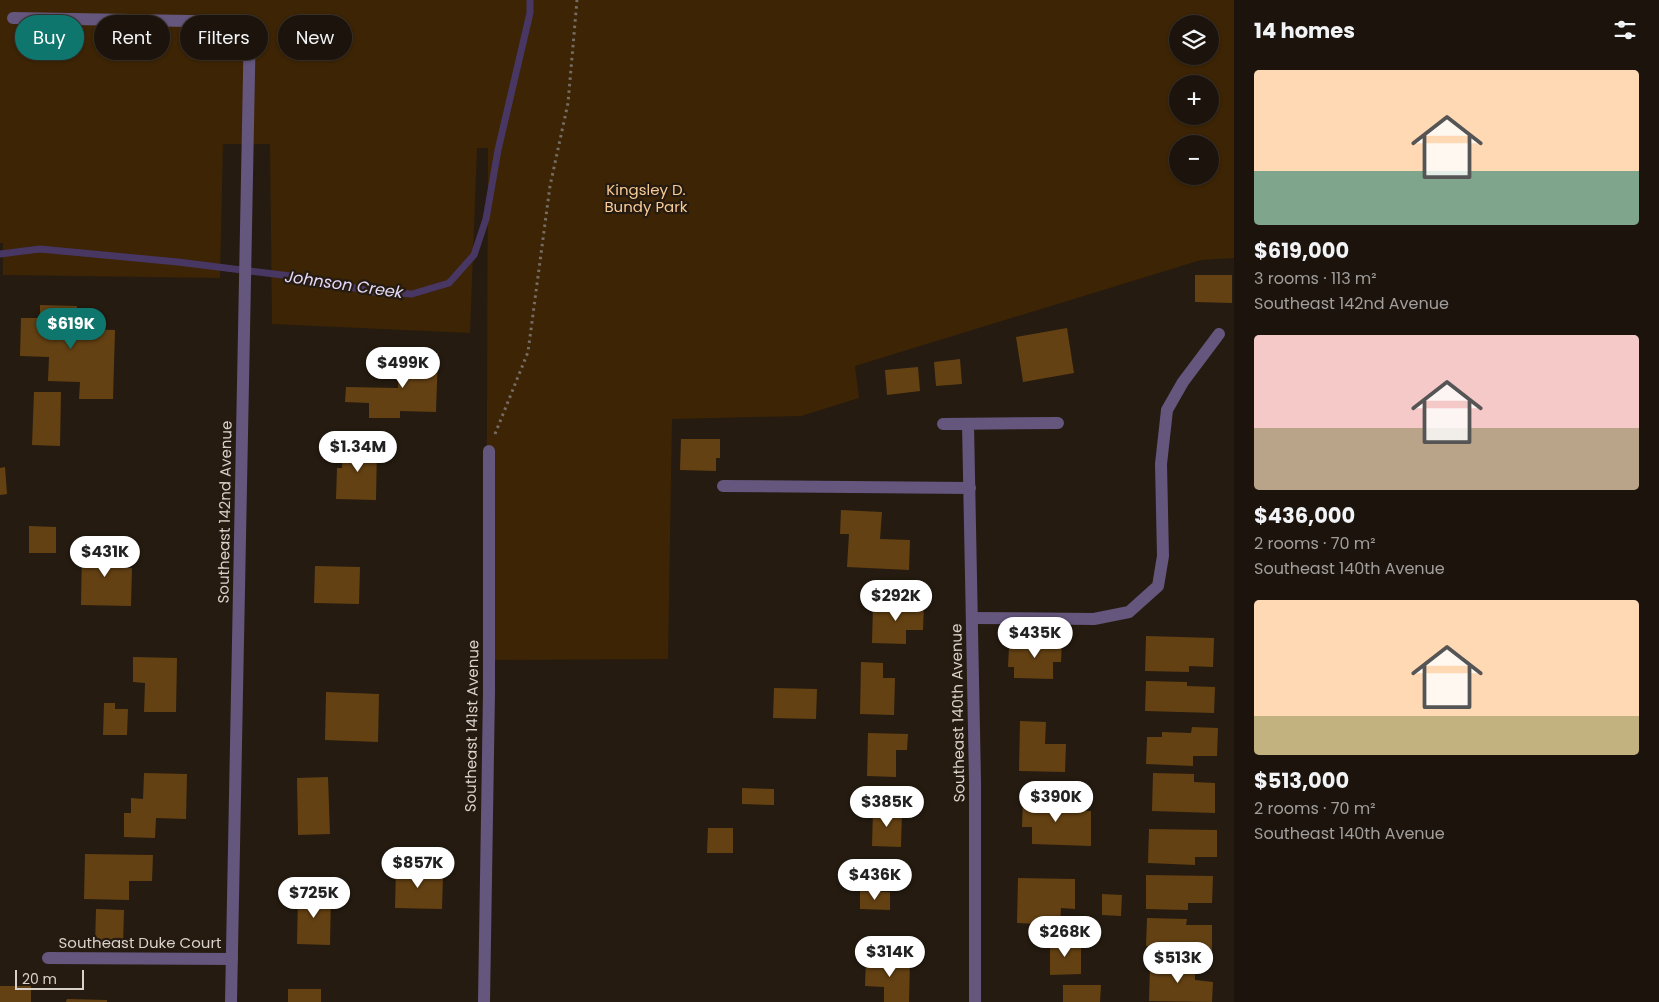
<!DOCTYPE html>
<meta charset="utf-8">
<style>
body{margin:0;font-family:Poppins,sans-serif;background:#29211a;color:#f1f3f6;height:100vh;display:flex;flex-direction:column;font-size:19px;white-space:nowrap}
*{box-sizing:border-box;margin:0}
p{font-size:16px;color:#a09e9d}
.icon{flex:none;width:28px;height:28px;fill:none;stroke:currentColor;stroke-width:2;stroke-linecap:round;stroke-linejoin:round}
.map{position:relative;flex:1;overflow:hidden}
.sheet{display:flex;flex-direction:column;background:#1c140c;width:425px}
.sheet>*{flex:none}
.guide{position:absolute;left:15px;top:15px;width:475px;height:45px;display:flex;gap:10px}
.tools{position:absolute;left:1169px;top:15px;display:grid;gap:10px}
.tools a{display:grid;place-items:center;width:50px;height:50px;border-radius:50%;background:#1c140c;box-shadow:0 1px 4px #0004,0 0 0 1px #3a332d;font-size:25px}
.scale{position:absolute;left:15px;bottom:12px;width:69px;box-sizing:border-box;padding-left:5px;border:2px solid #d9d2cb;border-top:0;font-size:14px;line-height:18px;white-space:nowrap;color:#d9d2cb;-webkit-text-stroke:4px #251b10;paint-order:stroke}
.price{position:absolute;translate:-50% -42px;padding:0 11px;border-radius:18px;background:#fff;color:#222;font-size:16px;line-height:32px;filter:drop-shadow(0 1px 2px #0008)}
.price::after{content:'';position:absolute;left:50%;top:30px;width:15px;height:11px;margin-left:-8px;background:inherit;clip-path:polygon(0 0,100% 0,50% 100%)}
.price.selected{background:#0f766e;color:#fff}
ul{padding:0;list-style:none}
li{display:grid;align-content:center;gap:10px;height:265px;padding:0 20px}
li span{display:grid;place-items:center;height:155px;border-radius:5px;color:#555}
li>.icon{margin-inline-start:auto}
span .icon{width:90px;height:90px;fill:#fffc;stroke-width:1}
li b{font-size:21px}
h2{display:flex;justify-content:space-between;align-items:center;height:60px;padding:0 20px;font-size:21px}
.tag{padding:0 18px;border-radius:22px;background:#1c140c;box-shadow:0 1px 4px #0004,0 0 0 1px #3a332d;font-size:18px;line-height:45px}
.tag.selected{background:#0f766e;color:#fff}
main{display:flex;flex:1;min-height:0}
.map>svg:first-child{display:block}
.green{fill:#3c2405;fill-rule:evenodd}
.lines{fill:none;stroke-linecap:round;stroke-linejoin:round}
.stream{stroke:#483663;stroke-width:7}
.building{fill:#644113}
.path{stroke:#756c63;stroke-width:3;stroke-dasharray:2.5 4;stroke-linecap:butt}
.lane{stroke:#64567c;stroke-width:12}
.street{stroke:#64567c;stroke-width:12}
.labels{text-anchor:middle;stroke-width:4.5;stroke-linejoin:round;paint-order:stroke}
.park-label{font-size:15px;fill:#f8ca96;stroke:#251b10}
.street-label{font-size:15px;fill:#d9d2cb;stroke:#251b10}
.water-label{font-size:16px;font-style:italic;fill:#e4d9f8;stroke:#251b10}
</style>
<main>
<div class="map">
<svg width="1234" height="1002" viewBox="0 0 1234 1002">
<rect width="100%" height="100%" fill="#251b10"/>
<path class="green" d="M0,0H1234V258L1201,260L855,366L859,398L801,416L672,419L668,659L486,660L488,148H477L470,333L272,324L270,144H223L220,278L3,275V243H0ZM1178,24H1210V56H1178ZM1178,84H1210V116H1178ZM1178,144H1210V176H1178Z"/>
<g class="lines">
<path class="stream" d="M0,254L40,249L178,262L307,278L374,292L412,294L449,283L474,255L486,219L498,150L530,13V0"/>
</g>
<path class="building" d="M1195,275H1232V303L1195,302Z
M40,305L77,306V329L115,330L113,399H79L80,382L48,381L49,357L20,356L21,318H40Z
M1067,328L1074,373L1023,382L1016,337Z
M399,353H438L436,412L400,411V418H369V403L345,402L346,387L398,388Z
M960,359L962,384L936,386L934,362Z
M918,367L920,391L887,395L885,370Z
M34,392H61L60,446L32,445Z
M681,439H720V458H716V471L680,470Z
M343,445L377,446L376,500L336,499L337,468H342Z
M5,467L7,494L0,495V468Z
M841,510L882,512L880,539L910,540L909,570L847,567L849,534H840Z
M29,526L56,527V553H29Z
M82,548L124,549V568H132L131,606L81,605Z
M315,566L360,567L359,604L314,603Z
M873,604L924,605L923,630H906V644L872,643Z
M1146,636L1214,638L1213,667L1189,666V672L1145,671Z
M1031,640L1062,641L1061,662H1053V679L1014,678V667H1008L1009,646H1031Z
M133,657L177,658L176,712H144L145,683L133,682Z
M861,662L883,663V678H895L894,715L860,714Z
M1146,681L1187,682V686L1215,687L1214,713L1145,711Z
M774,688L817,689L816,719L773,718Z
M326,692L379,694L378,742L325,740Z
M104,703H115V709H128L127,735H103Z
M1020,721L1046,722L1045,744H1066L1065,772L1019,771Z
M1192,727L1218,728L1217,756H1193V766L1146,764L1147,737H1162V732L1191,733Z
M868,733L908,734L907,750H896V777L867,776Z
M144,773L187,774L186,819L156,818L155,838L124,837V813H131V798L143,799Z
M1153,773L1194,774V782L1215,783V813L1152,811Z
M328,777L330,834L298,835L297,778Z
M742,788L774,789V805L742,804Z
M1023,795L1054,796V810L1091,811V846L1032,844V827H1022Z
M873,810L902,811L901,847L872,846Z
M708,828H733V853H707Z
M1149,829L1217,830V857H1195V865L1148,863Z
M85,854L153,855L152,881H129V900L84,899Z
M396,867L428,868V874L443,875L442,909L395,908Z
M1146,875L1213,876L1212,903H1188V910L1146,909Z
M1018,878L1075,879V909L1061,908L1060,925L1017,923Z
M860,891L890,892V910L860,909Z
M298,894L331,895L330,945L297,944Z
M1102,894L1122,895L1121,916L1102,915Z
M96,909L124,910L123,947L95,946Z
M1147,918L1187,919L1186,925H1212V955L1156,954V946H1146Z
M1050,942H1081V974L1050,975Z
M866,958L910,959L909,1002H884V987L865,986Z
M1150,964L1195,965V980L1213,982L1212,1002L1149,1001Z
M1063,985H1101L1100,1002H1063Z
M0,986H31V1002H0Z
M288,989H321V1002H288Z
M67,999L107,1000V1002H66Z"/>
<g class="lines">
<path class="path" d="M495,434L528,352L550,186L568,103L577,0"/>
<path class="lane" d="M723,486L970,488
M973,618L1094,619L1129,612L1158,586L1163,556L1161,464L1167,410L1183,382L1219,334
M48,958L232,959"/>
<path class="street" d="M13,18L250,22L231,1002
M943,424L1058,423
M968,424L975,781V1002
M484,1002L489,692V451"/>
</g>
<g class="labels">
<g class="park-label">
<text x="646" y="195">Kingsley D.<tspan x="646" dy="17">Bundy Park</tspan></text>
</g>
<g class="street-label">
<text transform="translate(225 512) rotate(-89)" y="5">Southeast 142nd Avenue</text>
<text transform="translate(958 713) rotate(-91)" y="5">Southeast 140th Avenue</text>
<text transform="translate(472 726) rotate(-89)" y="5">Southeast 141st Avenue</text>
<text x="140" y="948">Southeast Duke Court</text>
</g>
<g class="water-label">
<text transform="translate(344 284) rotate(8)" y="6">Johnson Creek</text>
</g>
</g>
</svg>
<div class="tools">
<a><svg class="icon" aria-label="layers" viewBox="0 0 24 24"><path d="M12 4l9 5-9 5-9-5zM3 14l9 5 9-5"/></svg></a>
<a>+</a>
<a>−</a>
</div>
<div class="scale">20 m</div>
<b class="price selected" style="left:71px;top:350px">$619K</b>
<b class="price" style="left:403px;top:389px">$499K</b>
<b class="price" style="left:358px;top:473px">$1.34M</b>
<b class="price" style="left:105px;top:578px">$431K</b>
<b class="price" style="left:896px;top:622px">$292K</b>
<b class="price" style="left:1035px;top:659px">$435K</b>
<b class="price" style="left:1056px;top:823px">$390K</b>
<b class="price" style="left:887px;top:828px">$385K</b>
<b class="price" style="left:418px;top:889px">$857K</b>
<b class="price" style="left:875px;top:901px">$436K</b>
<b class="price" style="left:314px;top:919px">$725K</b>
<b class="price" style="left:1065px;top:958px">$268K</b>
<b class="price" style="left:890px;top:978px">$314K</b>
<b class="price" style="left:1178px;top:984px">$513K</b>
<div class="guide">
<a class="tag selected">Buy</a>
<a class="tag">Rent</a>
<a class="tag">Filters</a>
<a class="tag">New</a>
</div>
</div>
<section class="sheet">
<h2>14 homes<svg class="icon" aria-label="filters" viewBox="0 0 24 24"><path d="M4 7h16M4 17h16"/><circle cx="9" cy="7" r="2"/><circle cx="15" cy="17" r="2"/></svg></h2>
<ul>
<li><span style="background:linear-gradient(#ffd9b3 65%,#7fa58c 0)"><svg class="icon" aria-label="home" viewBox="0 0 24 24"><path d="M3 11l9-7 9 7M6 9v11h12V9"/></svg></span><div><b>$619,000</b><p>3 rooms · 113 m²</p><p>Southeast 142nd Avenue</p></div></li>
<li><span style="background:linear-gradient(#f6c9c9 60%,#b9a48a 0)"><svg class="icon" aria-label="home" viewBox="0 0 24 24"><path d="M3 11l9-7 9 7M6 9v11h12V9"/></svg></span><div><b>$436,000</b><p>2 rooms · 70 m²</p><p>Southeast 140th Avenue</p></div></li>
<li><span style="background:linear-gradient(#ffd9b3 75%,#c2b280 0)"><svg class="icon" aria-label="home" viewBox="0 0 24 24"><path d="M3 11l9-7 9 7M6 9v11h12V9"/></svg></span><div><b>$513,000</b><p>2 rooms · 70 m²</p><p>Southeast 140th Avenue</p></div></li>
</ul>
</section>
</main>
